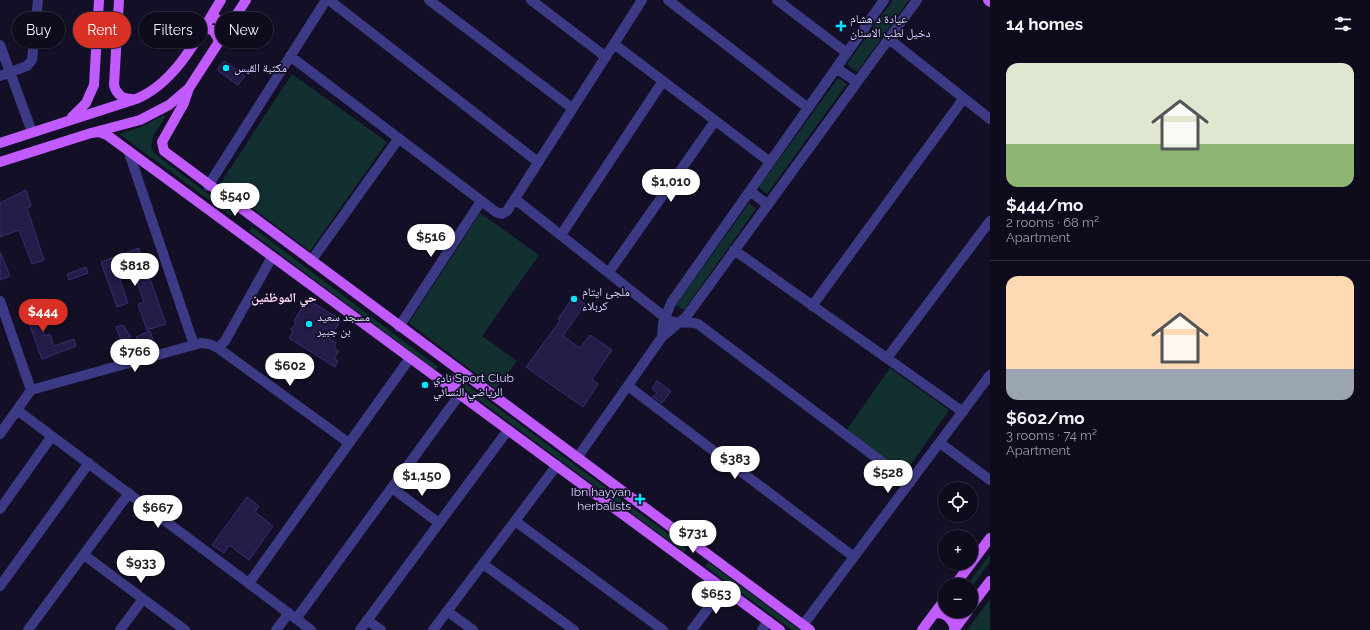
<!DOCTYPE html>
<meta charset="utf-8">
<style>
body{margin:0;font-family:Raleway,"Noto Naskh Arabic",sans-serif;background:#1c1929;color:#f1f3f6;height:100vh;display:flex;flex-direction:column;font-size:15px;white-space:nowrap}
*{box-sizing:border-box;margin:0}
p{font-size:13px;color:#9b9ba3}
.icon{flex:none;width:22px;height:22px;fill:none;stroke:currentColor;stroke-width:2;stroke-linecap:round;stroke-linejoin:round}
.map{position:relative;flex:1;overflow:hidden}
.drawer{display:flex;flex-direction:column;background:#0e0b1c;width:380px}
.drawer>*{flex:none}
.guide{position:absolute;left:12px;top:12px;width:380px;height:36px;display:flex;gap:8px}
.tools{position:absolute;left:938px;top:482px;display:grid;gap:8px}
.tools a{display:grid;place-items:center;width:40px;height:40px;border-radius:50%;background:#0e0b1c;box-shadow:0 1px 3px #0004,0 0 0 1px #2e2b3b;font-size:20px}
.price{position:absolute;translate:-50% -34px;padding:0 9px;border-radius:14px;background:#fff;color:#222;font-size:13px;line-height:26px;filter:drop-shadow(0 1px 2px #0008)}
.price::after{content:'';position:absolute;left:50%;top:24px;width:12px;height:9px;margin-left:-6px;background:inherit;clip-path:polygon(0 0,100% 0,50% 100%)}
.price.selected{background:#d93025;color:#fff}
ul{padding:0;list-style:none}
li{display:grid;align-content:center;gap:8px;height:212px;padding:0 16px}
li+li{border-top:1px solid #2e2b3b}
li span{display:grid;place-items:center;height:124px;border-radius:12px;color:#555}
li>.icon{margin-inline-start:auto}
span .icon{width:72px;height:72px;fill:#fffc;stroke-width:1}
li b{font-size:17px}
h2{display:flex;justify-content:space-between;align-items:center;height:48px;padding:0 16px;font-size:17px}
.pill{padding:0 14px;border-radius:18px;background:#0e0b1c;box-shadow:0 1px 3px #0004,0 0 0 1px #2e2b3b;font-size:14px;line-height:36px}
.pill.selected{background:#d93025;color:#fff}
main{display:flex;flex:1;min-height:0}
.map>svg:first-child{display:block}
.green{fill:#12302f}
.building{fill:#241b47;stroke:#3b2d73}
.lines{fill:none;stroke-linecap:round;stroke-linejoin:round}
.minor{stroke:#3d3a85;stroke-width:10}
.major{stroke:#c25bff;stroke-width:10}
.poi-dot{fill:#00e5ff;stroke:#130f26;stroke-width:1.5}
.labels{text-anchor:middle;stroke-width:3.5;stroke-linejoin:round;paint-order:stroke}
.poi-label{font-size:12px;fill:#d9d4ff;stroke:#130f26;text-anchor:start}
.neighbourhood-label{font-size:13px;font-weight:bold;fill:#ffd6f0;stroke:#130f26}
</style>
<main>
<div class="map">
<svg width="990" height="630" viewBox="0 0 990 630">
<rect width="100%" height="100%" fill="#130f26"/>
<path class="green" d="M893,0H909L857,72L847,64Z
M292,74L387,142L310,251L220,184Z
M838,78L847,84L767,194L759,187Z
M164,115L165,117C159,128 147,140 153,152L230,211L232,213L231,216L119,134L141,127Z
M749,203L756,209L684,310L676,305Z
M480,213L539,255L482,336L517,361L496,389L409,323Z
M252,227L438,367L435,370L249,231Z
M890,368L949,410L905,473L846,431Z
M463,382L687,548L684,552L460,386Z
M990,554V562L971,588V585H967Z
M708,562L800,630H792L705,566Z
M990,599V630H970L968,629Z"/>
<path class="building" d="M224,61L245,76L238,85L217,70Z
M26,190L31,206L27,208L44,260L32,264L19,230L0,237V203Z
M139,248L166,324L147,330L138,304L144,302L130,263L116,268L128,303L117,307L101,262Z
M0,252L10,276L0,280Z
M86,267L88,273L69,280L67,274Z
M574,296L585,304L563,336L580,348L590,335L612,350L592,379L598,384L583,407L526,367L560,321L558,319Z
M36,299L39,306L35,307L45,336L50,334L54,346L74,339L76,346L42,359L22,304Z
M307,299L341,320L329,339L336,343L334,348L339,351L334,359L338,361L335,367L289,338L293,332L291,330L296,323L294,321Z
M123,325L131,337L121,340L116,327Z
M150,331L153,339L139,345L136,337Z
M657,381L671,391L662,403L653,397L657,393L652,389Z
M247,497L259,506L255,512L273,526L249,560L229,545L224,553L212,545Z"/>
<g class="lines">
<path class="minor" d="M329,0L538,162
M429,0L572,108
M531,0L606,57
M668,0L808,108
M777,0L847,53
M889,39L990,119
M614,44L770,162
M0,45L32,132
M290,56L496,212L502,214L507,211L642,0
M836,68L857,82
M0,76L27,66L32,60L38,0
M128,150L194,345
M208,186L326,0
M750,191L768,205
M515,199L667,319C677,326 687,320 698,324L910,483
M561,235L663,81
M734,250L963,412
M311,261L399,138
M609,272L715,121
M0,301L31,390
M812,306L964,98
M399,327L481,201
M662,337L663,323L671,303L884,0
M218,348L349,443
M887,358L990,221
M628,386L854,557
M17,410L311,630
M0,434L31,390L201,343L209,344L218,348L225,341L272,257
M940,443L990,480
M577,458L662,337L686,317L917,0
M392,488L439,523
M0,509L52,436
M515,521L663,630
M84,555L185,630
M483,564L574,630
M249,583L410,358
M0,586L89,463
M447,611L473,630
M296,619L460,394
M367,620L381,630
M803,625L990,375
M28,630L129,493
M120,630L143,599
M276,630L289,613
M360,630L508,430
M433,630L557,465
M692,630L723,588
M762,630L768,621"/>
<path class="major" d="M119,0L114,85C116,94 123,99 132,99
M988,0L990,2
M213,13L215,18L223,23L233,21
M203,28L213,30L218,38V43
M189,88L184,103L162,142L164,151L810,630
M72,117L86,103L94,85L99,0
M91,133L99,132L107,135L780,630
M0,143L136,99C176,83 199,35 221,0
M0,162L91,133L140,120L169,105L189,88L246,0
M455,390V386L457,379L465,375
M955,585L990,538
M971,606L990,581
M935,613C946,612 952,618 955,629
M922,630L945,599
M954,630L968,611"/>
</g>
<g class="poi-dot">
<path d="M839 20h4v4h4v4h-4v4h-4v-4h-4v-4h4z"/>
<circle cx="226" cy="68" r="4"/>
<circle cx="574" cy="299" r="4"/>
<circle cx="309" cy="324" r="4"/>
<circle cx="425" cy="385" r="4"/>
<path d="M638 493h4v4h4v4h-4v4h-4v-4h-4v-4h4z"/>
</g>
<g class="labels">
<g class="poi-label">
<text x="850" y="23">عيادة د هشام<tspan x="850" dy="14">دخيل لطب الاسنان</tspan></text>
<text x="234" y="72">مكتبة القبس</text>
<text x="582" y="296">ملجئ ايتام<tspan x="582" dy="14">كربلاء</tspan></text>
<text x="317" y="321">مسجد سعيد<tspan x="317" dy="14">بن جبير</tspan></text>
<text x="433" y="382">نادي Sport Club<tspan x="433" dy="14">الرياضي النسائي</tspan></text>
<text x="631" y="496" text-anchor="end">Ibn hayyan<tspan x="631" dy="14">herbalists</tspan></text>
</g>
<g class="neighbourhood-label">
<text x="284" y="302">حي الموظفين</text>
</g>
</g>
</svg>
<div class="tools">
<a><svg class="icon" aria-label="locate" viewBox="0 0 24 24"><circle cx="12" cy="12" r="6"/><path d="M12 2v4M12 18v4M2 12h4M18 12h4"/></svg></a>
<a>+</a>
<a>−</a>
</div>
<b class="price" style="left:671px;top:203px">$1,010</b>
<b class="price" style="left:235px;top:217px">$540</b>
<b class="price" style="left:431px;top:258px">$516</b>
<b class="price" style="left:135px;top:287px">$818</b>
<b class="price selected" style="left:43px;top:333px">$444</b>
<b class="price" style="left:135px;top:373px">$766</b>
<b class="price" style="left:290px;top:387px">$602</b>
<b class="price" style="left:735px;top:480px">$383</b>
<b class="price" style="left:888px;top:494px">$528</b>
<b class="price" style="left:422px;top:497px">$1,150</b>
<b class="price" style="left:158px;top:529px">$667</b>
<b class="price" style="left:693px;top:554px">$731</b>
<b class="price" style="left:141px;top:584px">$933</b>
<b class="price" style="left:716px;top:615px">$653</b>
<div class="guide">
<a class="pill">Buy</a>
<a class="pill selected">Rent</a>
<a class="pill">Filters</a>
<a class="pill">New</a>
</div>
</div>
<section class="drawer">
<h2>14 homes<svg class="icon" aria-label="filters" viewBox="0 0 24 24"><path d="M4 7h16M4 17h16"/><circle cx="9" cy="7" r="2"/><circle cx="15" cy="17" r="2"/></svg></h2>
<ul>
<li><span style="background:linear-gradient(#dfe7d0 65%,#8fb573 0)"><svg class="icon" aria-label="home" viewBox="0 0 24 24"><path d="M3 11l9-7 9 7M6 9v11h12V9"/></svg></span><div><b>$444/mo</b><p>2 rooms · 68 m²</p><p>Apartment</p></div></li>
<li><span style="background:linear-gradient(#ffd9b3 75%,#9aa5b1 0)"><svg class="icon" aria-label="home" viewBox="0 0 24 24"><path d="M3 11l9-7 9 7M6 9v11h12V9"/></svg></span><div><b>$602/mo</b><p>3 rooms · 74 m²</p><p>Apartment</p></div></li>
</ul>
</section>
</main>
